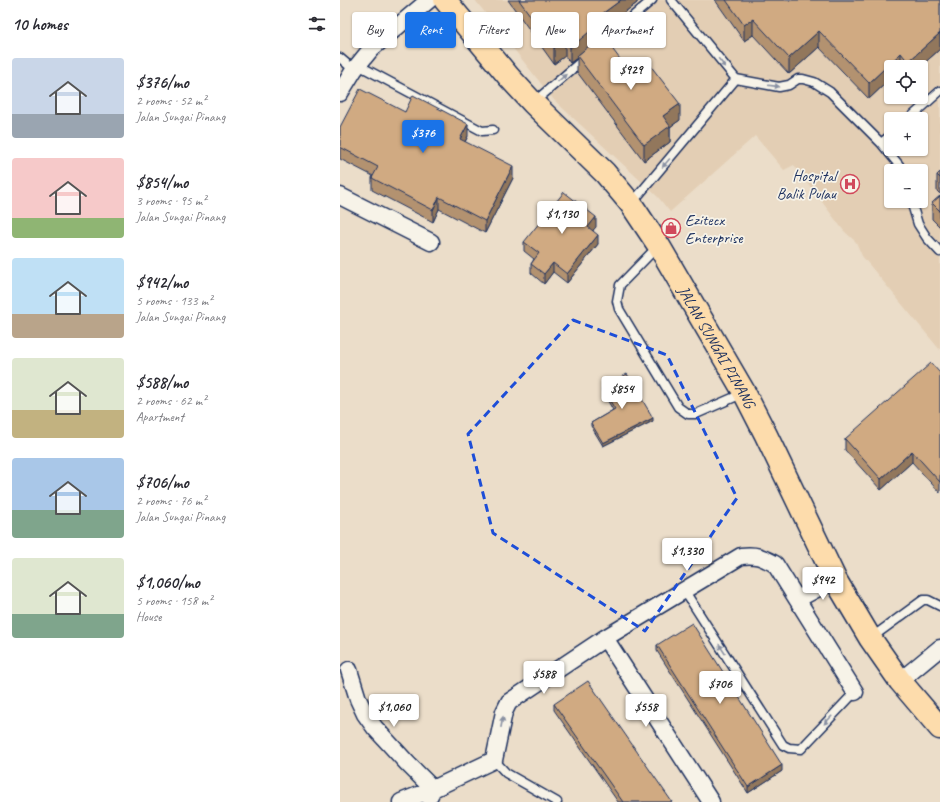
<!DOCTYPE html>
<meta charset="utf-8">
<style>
body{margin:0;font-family:Caveat,sans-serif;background:#f7f7f7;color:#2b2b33;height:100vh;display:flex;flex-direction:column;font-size:15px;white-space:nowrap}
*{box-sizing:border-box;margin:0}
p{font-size:13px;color:#7c7c81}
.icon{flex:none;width:22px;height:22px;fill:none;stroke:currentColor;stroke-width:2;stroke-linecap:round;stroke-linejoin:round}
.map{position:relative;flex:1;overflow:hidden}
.side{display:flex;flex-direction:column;background:#fff;width:340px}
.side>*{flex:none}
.hud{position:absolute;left:12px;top:12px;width:380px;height:36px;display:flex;gap:8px}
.fabs{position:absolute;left:544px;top:60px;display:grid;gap:8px}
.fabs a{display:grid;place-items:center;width:44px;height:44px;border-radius:4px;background:#fff;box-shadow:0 1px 3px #0004;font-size:20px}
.price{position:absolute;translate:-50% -34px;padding:0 9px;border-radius:4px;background:#fff;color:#222;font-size:13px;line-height:26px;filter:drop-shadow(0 1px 2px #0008)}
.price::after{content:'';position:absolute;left:50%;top:24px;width:12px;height:9px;margin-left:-6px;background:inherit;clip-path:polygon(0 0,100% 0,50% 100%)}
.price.on{background:#1a73e8;color:#fff}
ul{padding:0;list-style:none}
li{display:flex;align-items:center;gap:12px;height:100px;padding:0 12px}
li span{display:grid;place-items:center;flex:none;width:112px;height:80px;border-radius:4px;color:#555}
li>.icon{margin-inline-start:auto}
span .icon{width:48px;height:48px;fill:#fffc;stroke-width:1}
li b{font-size:17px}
h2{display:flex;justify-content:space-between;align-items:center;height:48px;padding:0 12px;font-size:17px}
.pill{padding:0 14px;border-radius:4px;background:#fff;box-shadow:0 1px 3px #0004;font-size:14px;line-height:36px}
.pill.on{background:#1a73e8;color:#fff}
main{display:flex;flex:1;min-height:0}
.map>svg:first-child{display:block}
.built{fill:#e3ceb4;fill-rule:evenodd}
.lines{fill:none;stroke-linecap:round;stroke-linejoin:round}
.lane-casing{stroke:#1b2f5e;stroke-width:11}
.street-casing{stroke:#1b2f5e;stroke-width:19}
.primary-casing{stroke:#1b2f5e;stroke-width:25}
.lane{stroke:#f7f3e8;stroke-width:8}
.street{stroke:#f7f3e8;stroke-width:16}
.primary{stroke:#fddcac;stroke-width:22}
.wall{fill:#b39270;stroke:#1b2f5e}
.shaded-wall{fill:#92775b;stroke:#1b2f5e}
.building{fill:#d0aa82;stroke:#1b2f5e}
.oneway{fill:#8991a3}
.marked{fill:none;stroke:#1d4ed8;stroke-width:3;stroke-dasharray:8 5;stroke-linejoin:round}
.labels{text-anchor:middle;stroke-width:3.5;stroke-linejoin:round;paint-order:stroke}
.poi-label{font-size:16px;fill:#1b2f5e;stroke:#f7f3e8;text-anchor:end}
.street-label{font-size:16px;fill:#1b2f5e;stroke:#f7f3e8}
</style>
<main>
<section class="side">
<h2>10 homes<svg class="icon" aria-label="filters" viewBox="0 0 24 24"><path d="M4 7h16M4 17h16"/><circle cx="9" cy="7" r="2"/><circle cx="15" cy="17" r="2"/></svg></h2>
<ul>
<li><span style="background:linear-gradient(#c9d6e8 70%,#9aa5b1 0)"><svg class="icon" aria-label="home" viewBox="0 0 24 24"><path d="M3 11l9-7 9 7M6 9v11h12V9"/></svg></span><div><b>$376/mo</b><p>2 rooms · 52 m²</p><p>Jalan Sungai Pinang</p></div></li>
<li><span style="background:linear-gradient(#f6c9c9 75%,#8fb573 0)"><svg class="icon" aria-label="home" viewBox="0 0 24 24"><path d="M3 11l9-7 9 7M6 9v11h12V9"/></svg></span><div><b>$854/mo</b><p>3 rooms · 95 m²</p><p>Jalan Sungai Pinang</p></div></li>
<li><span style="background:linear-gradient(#bfe0f5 70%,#b9a48a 0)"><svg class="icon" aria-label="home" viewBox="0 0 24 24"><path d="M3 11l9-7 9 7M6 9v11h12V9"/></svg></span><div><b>$942/mo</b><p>5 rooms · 133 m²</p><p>Jalan Sungai Pinang</p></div></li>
<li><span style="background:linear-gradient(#dfe7d0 65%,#c2b280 0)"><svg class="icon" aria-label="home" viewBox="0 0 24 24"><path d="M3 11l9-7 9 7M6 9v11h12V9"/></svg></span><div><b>$588/mo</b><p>2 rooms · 62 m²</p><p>Apartment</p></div></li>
<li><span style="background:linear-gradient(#a9c7e8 65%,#7fa58c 0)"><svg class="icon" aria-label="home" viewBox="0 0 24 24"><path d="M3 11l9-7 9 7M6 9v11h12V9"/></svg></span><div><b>$706/mo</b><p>2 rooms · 76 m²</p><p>Jalan Sungai Pinang</p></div></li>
<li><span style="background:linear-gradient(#dfe7d0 70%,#7fa58c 0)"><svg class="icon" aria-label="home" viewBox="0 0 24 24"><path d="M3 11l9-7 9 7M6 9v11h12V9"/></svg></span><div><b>$1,060/mo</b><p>5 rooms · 158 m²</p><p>House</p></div></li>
</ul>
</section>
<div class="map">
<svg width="600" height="802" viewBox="0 0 600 802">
<rect width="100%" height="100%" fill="#ebddc9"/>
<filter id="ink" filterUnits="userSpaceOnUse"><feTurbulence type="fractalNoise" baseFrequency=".025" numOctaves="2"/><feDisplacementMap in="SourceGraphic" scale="8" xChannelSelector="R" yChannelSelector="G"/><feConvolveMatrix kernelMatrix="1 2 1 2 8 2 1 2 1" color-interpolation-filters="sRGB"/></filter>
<g filter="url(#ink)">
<path class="built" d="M135,0H600V350L522,256L516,242L504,231L454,165L444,170L415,136L330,212L318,197L214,100ZM551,67H581V97H551ZM551,119H581V149H551ZM551,171H581V201H551Z"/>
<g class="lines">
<defs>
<path id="lane" d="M258,46L312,0
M0,58L14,70
M18,65L142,131L153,130
M396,79L439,87L449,85L458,79H463L474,82L490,92L541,143L559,165L562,171
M193,103L245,58
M569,119L600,91
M541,143L551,135
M571,201L578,224L587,238L600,252
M292,203L396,79L331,0
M318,246L280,285L277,301L279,309L338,407L348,414H356L404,393
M344,590L443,745L449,748L461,749L515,692
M531,638L583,600H588L600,606
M154,760L166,773L217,802"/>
<path id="street" d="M0,93L14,70L31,49L89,0
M0,196L91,242
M458,599L495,579
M265,638L371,802
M9,670L18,699L25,714L35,728L67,763L93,789L89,797
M560,681L600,648
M61,802L93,789L154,760L164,712L169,702L265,638L401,556C416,554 422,557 435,564L515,692"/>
<g id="primary">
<path id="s1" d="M105,0L169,77L193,103L265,173L291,204L319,246L404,392L426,435L495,579L530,638L560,681L600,728"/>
</g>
</defs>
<use href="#lane" class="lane-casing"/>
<use href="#street" class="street-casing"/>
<use href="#primary" class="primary-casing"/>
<use href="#lane" class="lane"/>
<use href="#street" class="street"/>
<use href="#primary" class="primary"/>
</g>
<path class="wall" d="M168,0H297V3L255,34V41L294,78L340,120L330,127V142L304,161L237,72V58L230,63L225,56L214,64Z
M375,0H600V49L580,67H551V78L529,99L479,47L449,74L413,35L404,41Z
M65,112L128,136L125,142L173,178L145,233L99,209L93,222L32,190V178L33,176L0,159V127Z
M600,172V194L597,191V175Z
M600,196V227L592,219V203Z
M256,227L253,230L258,244L227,283L213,272L204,284L191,273V264L194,259L184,251V242Z
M600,373V493L572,462L541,490L505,450V439Z
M262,388L313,421L263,446L251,426V423L273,410L262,391Z
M317,645L442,771L408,793L317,651Z
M214,704L332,802H278L214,710Z"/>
<path class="shaded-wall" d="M281,0H297V3L255,34V42L237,56V58L230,63V48L251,22Z
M413,19V35L404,41V25Z
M479,31V47L449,74V58Z
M600,33V49L580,67H568V62Z
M225,41V56L214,64V48Z
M561,53V67H551V78L529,99V83Z
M340,104V120L330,127V142L304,161V145L323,116Z
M128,124V136L120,151V139Z
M173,166V178L145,233V221Z
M99,197V209L93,222V210Z
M256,217V227L248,236V227Z
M258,235V244L227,283V274Z
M213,263V272L204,284V274Z
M313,418V421L263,446V443Z
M572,451V462L541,490V479Z
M442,765V771L408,793V787Z"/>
<path class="building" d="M179,0H281L251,22L255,27L230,48L225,41L214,48Z
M386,0H600V33L568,62L561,53L529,83L479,31L449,58L413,19L404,25Z
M262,35L294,78L310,65L340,104L323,116L330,126L304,145L237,56Z
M20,89L65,112L73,95L128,124L120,139L173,166L145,221L99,197L93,210L32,178L38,167L0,147V127Z
M600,172V178L597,175Z
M224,192L256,217L248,227L258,235L227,274L213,263L204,274L191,264L199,253L184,242Z
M600,196V211L592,203Z
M591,363L600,373V482L572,451L541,479L505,439Z
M287,374L313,418L263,443L251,423L275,409L262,388Z
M352,623L442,765L408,787L317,645Z
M248,681L332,802H283L214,704Z"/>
<defs><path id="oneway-solid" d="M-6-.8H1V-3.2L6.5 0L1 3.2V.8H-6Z"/></defs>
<g class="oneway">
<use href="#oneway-solid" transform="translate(382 63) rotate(51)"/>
<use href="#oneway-solid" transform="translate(222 78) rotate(-41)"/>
<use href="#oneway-solid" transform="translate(434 86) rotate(7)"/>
<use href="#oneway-solid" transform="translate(326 163) rotate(130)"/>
<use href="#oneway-solid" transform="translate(382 649) rotate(-123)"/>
<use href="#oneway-solid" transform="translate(488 720) rotate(134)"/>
<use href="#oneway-solid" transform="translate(162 722) rotate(-79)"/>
</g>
</g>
<path class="marked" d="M233,320L327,355L397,498L305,631L153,533L128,434Z"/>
<defs>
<symbol id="hospital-ring" viewBox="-11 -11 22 22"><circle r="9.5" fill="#f7f3e8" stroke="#d1495b" stroke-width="1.5"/><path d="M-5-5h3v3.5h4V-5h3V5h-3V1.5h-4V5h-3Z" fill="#d1495b"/></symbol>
<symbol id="shop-ring" viewBox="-11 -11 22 22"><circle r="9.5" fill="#f7f3e8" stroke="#d1495b" stroke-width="1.5"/><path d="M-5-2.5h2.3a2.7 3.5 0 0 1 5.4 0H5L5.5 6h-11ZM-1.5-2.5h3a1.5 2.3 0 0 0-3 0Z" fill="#d1495b"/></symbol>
</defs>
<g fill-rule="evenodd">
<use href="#hospital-ring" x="499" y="173" width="22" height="22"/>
<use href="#shop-ring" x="320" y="217" width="22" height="22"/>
</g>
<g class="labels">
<g class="poi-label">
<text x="496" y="181">Hospital<tspan x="496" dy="18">Balik Pulau</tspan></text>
<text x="345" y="225" text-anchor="start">Ezitecx<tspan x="345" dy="18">Enterprise</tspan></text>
</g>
<g class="street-label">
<text dy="6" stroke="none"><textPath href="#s1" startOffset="443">JALAN SUNGAI PINANG</textPath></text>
</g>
</g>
</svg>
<div class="fabs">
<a><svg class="icon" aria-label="locate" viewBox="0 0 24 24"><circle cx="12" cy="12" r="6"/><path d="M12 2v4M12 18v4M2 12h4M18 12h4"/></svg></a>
<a>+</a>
<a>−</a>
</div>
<b class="price" style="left:291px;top:91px">$929</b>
<b class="price on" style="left:83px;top:154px">$376</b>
<b class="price" style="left:222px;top:235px">$1,130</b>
<b class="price" style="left:282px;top:410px">$854</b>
<b class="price" style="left:347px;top:572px">$1,330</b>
<b class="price" style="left:483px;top:601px">$942</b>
<b class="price" style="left:204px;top:695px">$588</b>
<b class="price" style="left:380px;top:705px">$706</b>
<b class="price" style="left:54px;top:728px">$1,060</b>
<b class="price" style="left:306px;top:728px">$558</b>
<div class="hud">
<a class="pill">Buy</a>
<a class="pill on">Rent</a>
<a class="pill">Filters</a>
<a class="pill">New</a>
<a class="pill">Apartment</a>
</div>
</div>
</main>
